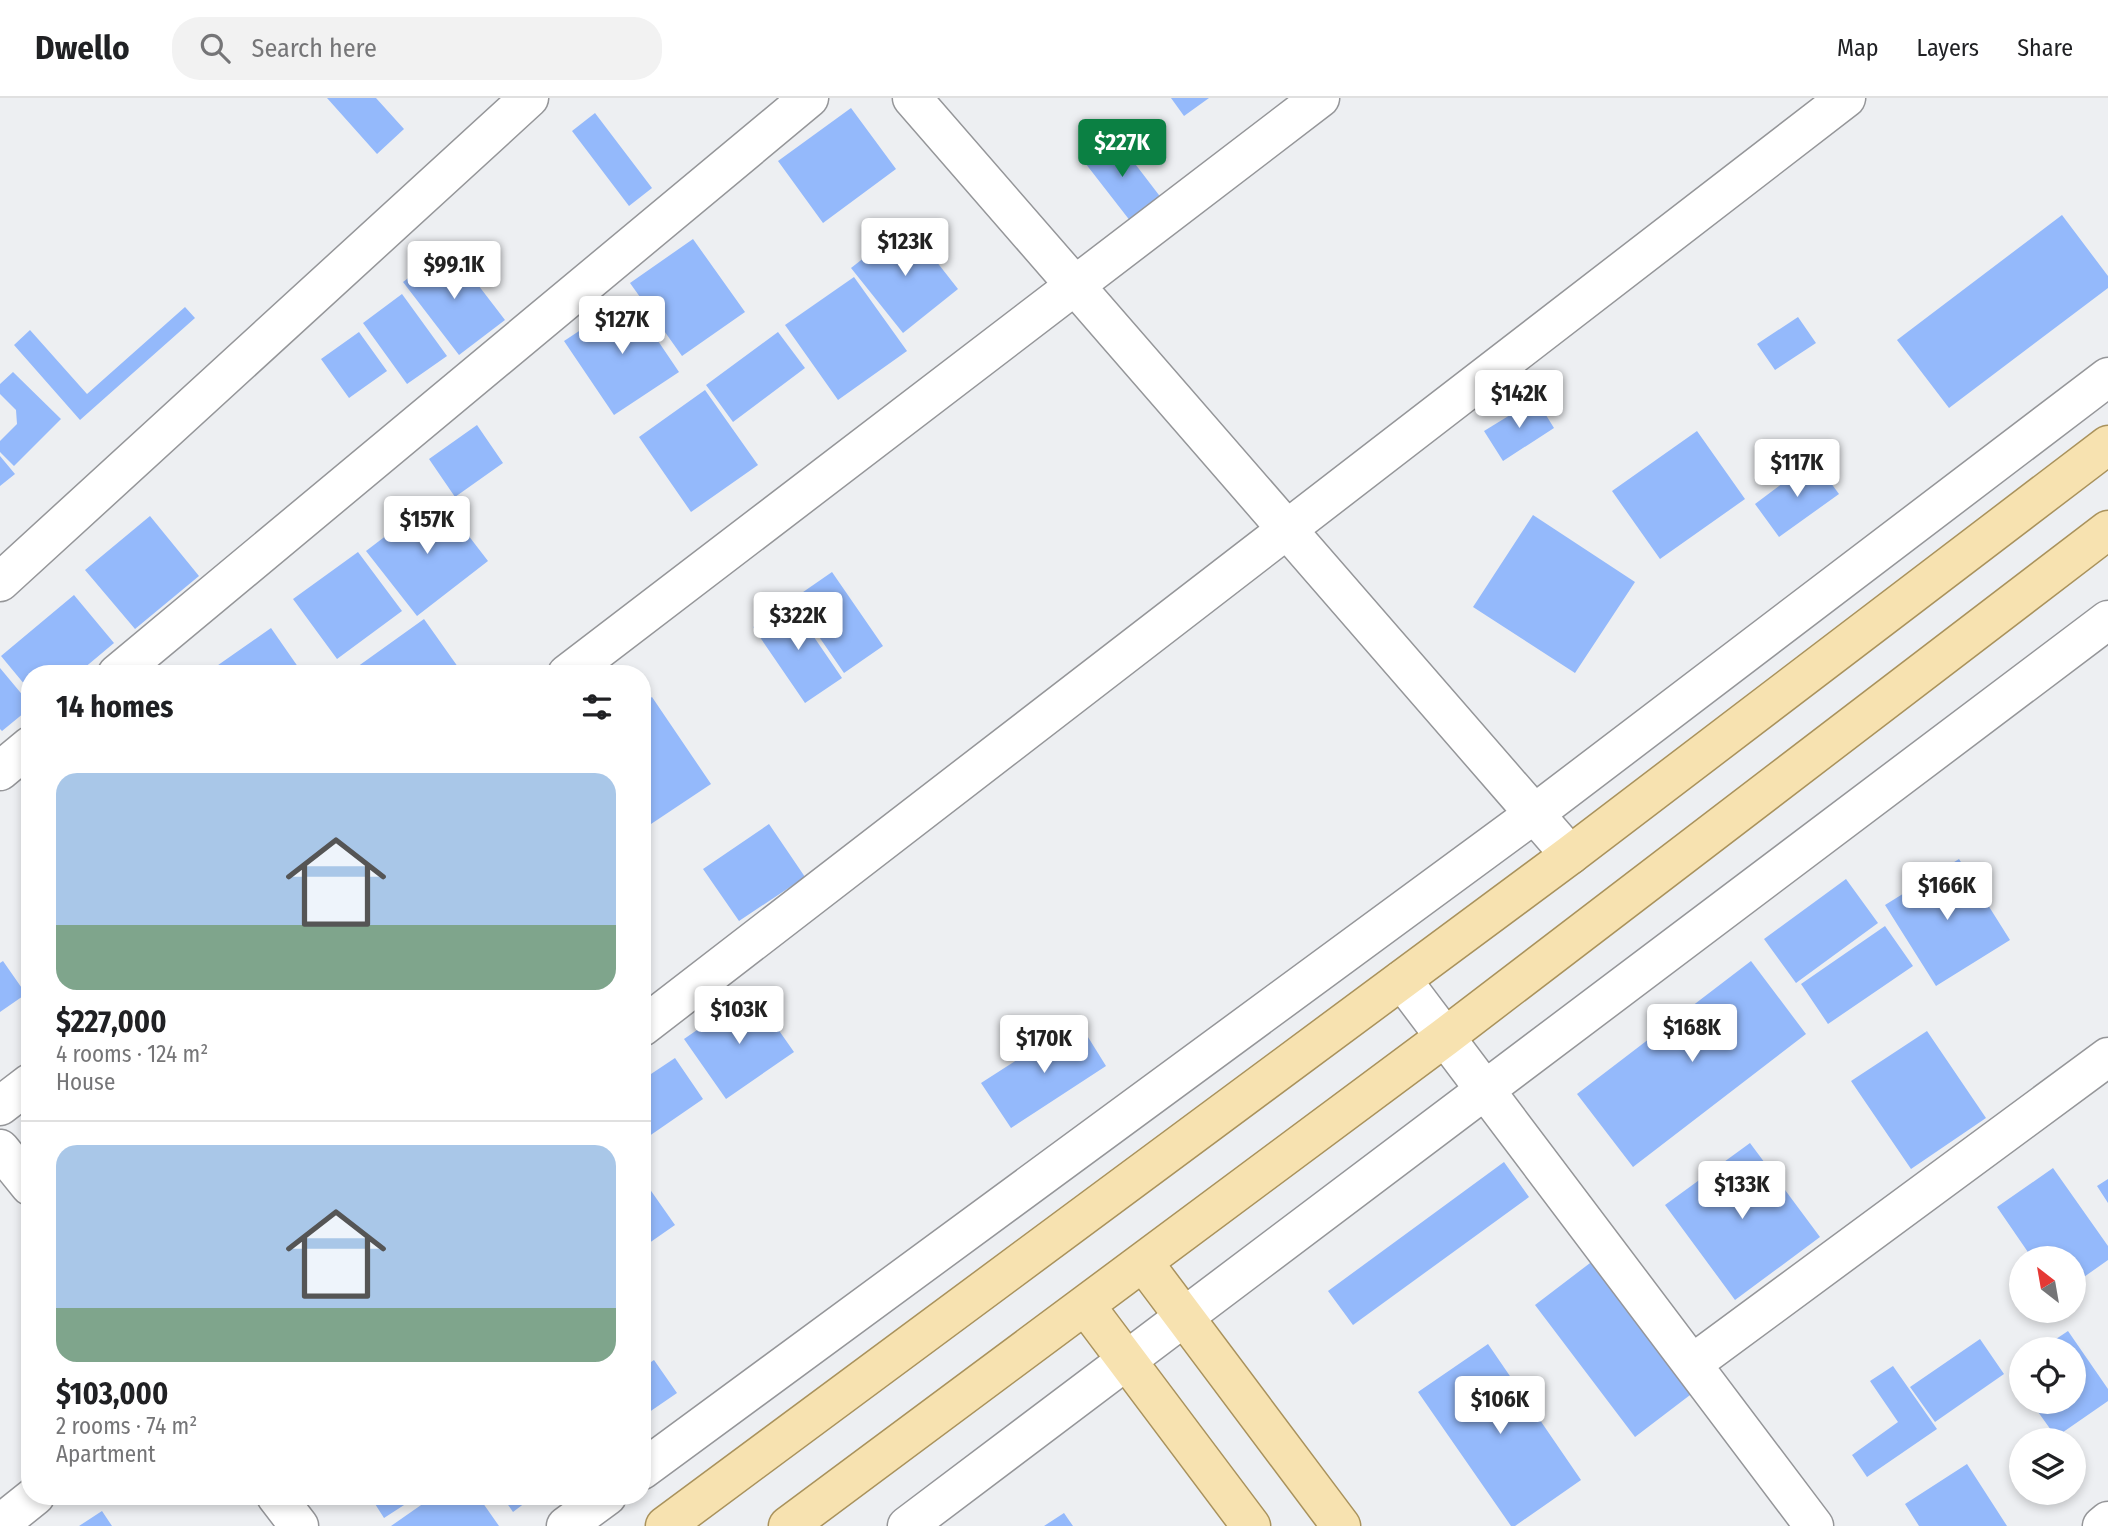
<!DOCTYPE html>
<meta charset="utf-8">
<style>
body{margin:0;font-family:"Fira Sans Condensed",sans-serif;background:#f2f2f2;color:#202124;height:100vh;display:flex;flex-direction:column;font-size:26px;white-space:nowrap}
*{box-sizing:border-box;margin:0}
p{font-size:23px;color:#757577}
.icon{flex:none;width:38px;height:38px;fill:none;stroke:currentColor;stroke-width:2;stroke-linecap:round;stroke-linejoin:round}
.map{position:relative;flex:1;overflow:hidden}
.panel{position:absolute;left:21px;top:567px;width:630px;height:840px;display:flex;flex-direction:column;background:#fff;border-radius:28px;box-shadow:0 4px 10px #0003}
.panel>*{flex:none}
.needle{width:46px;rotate:329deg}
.controls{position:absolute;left:2009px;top:1148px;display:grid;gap:14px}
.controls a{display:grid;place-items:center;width:77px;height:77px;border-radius:50%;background:#fff;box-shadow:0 4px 10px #0003;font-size:35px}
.price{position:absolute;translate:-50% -60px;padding:0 16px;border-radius:7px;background:#fff;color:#222;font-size:23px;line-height:46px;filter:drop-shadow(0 2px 4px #0008)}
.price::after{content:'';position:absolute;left:50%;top:42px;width:21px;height:16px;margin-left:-10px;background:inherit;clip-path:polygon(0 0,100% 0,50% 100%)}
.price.selected{background:#0b8043;color:#fff}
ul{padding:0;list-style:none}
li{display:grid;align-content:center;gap:14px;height:371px;padding:0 35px}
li+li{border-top:2px solid #e0e0e0}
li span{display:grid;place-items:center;height:217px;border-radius:21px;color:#555}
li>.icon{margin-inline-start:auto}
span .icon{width:126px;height:126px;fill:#fffc;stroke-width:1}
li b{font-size:30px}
h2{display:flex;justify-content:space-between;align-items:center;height:84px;padding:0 35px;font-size:30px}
header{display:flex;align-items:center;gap:42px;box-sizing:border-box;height:98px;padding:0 35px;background:#fff;border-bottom:2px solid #e0e0e0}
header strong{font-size:33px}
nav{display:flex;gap:38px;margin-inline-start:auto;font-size:24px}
.search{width:490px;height:63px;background:#f2f2f2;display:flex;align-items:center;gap:18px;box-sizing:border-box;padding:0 24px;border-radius:28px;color:#757577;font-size:26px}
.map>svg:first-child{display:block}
.building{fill:#94b9fb}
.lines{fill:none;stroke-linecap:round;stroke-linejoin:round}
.minor-casing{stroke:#959699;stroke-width:41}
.major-casing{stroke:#a9925c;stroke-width:41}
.minor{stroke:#fff;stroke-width:38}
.major{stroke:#f7e2b0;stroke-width:38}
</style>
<header>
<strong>Dwello</strong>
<div class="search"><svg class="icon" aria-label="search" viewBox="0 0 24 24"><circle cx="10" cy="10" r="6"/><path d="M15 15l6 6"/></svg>Search here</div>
<nav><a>Map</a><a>Layers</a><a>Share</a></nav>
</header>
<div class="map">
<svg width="2108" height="1428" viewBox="0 0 2108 1428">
<rect width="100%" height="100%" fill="#edeff2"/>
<path class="building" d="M327,0H376L404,31L377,56Z
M1171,0H1209L1184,18Z
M851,10L896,71L823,125L778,63Z
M595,15L652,90L629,108L572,33Z
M1113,37L1162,101L1131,124L1082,61Z
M2062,117L2108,178V190L1949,310L1897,242Z
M907,126L958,191L903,235L851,170Z
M693,141L745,214L682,258L630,185Z
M449,149L505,222L459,257L403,184Z
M854,179L907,253L838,302L785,227Z
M402,196L447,258L407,286L363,225Z
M629,200L679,274L614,317L564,243Z
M185,209L195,220L80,322L14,247L30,232L87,296Z
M1798,219L1816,245L1775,272L1757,246Z
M359,234L387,273L349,300L321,261Z
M778,234L805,270L733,324L706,287Z
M13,274L61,321L14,368L0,354V343L17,326L16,312L0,296V286Z
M705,292L758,367L691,414L639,339Z
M1536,301L1554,330L1503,363L1484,333Z
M477,327L503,365L455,399L429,361Z
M1697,333L1745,401L1660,461L1612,393Z
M0,358L15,376L0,388Z
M1814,362L1839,396L1779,439L1755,406Z
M438,398L488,463L417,518L366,453Z
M1533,417L1635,484L1575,575L1473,509Z
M150,418L199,478L135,531L85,472Z
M358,454L402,513L337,561L293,501Z
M832,474L883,548L844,575L793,501Z
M74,497L114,545L77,576H30V593L1,558Z
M790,504L842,580L805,605L753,529Z
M424,521L463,576H351L350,574Z
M271,530L303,576H214L211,572Z
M0,570L30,606V610L2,633L0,631Z
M652,599L711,686L645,730L642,725V606Z
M769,726L805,779L739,823L703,771Z
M1959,761L2010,842L1936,888L1885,807Z
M1846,781L1878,825L1796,885L1764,841Z
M1885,828L1913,868L1828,926L1801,886Z
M3,863L26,896L0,914V865Z
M1751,863L1806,936L1633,1069L1577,996Z
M752,894L794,954L726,1001L684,941Z
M1078,923L1106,968L1011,1030L981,985Z
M1927,933L1986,1020L1911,1071L1851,983Z
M675,960L703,1001L642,1043V982Z
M1750,1045L1820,1139L1735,1202L1665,1107Z
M1504,1064L1529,1099L1353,1227L1328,1193Z
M2053,1070L2108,1148V1162L2074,1186V1160H2032L1997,1109Z
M642,1080L675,1127L642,1150Z
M2108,1081V1105L2097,1088Z
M1594,1162L1694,1294L1635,1339L1535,1207Z
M2068,1233L2108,1291V1303L2056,1339L2031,1304H2074V1251H2041Z
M1980,1241L2004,1276L1935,1324L1910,1289Z
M1488,1246L1581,1382L1515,1428H1511L1418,1294Z
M654,1262L677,1295L642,1319V1270Z
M2021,1265V1290L2010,1273Z
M1893,1268L1937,1331L1867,1379L1852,1357L1898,1324L1870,1283Z
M1967,1366L2007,1428H1919L1905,1406Z
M370,1398H418L384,1420Z
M434,1398H478L499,1428H391Z
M502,1398H534L513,1414Z
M102,1413L112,1428H79Z
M1064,1415L1073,1428H1044Z"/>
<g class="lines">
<defs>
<path id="minor" d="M912,0L1570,757
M0,484L529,0
M117,576L809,0
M567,576L1320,0
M0,673L30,648
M1402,882L1814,1428
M642,929L1846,0
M0,1008L30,985
M0,1051L30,1088
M1692,1266L2108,959
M642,1372L1534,716L2108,279
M276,1398L299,1428
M0,1426L35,1398
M566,1428L607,1398
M907,1428L2108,522
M2102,1428L2108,1423"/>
<path id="major" d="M1143,1164L1341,1428
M1085,1207L1251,1428
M665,1428L1570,757L2108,347
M788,1428L1445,939L2108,432"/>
</defs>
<use href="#minor" class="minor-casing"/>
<use href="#major" class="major-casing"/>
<use href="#minor" class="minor"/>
<use href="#major" class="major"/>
</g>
</svg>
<div class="controls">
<a><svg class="needle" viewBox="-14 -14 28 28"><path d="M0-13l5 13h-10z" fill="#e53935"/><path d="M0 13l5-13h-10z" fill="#757577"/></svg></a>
<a><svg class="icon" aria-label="locate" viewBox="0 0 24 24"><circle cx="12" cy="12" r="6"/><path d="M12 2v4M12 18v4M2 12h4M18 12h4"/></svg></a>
<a><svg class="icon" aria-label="layers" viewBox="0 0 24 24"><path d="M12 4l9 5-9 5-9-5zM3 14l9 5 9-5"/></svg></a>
</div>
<b class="price selected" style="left:1122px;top:81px">$227K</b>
<b class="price" style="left:905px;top:180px">$123K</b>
<b class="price" style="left:454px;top:203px">$99.1K</b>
<b class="price" style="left:622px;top:258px">$127K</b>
<b class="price" style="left:1519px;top:332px">$142K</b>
<b class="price" style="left:1797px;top:401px">$117K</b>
<b class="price" style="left:427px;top:458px">$157K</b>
<b class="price" style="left:798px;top:554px">$322K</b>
<b class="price" style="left:1947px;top:824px">$166K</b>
<b class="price" style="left:739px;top:948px">$103K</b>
<b class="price" style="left:1692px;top:966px">$168K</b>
<b class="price" style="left:1044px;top:977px">$170K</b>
<b class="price" style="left:1742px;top:1123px">$133K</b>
<b class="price" style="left:1500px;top:1338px">$106K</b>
<section class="panel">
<h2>14 homes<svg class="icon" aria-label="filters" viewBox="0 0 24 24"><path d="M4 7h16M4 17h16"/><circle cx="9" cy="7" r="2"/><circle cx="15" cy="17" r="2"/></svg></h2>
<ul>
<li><span style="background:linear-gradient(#a9c7e8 70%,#7fa58c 0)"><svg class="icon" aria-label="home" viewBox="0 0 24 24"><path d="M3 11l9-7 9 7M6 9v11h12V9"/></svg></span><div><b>$227,000</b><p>4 rooms · 124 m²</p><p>House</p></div></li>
<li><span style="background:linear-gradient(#a9c7e8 75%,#7fa58c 0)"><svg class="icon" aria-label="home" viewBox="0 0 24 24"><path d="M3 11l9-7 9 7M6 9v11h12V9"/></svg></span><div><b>$103,000</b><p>2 rooms · 74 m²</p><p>Apartment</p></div></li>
</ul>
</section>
</div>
